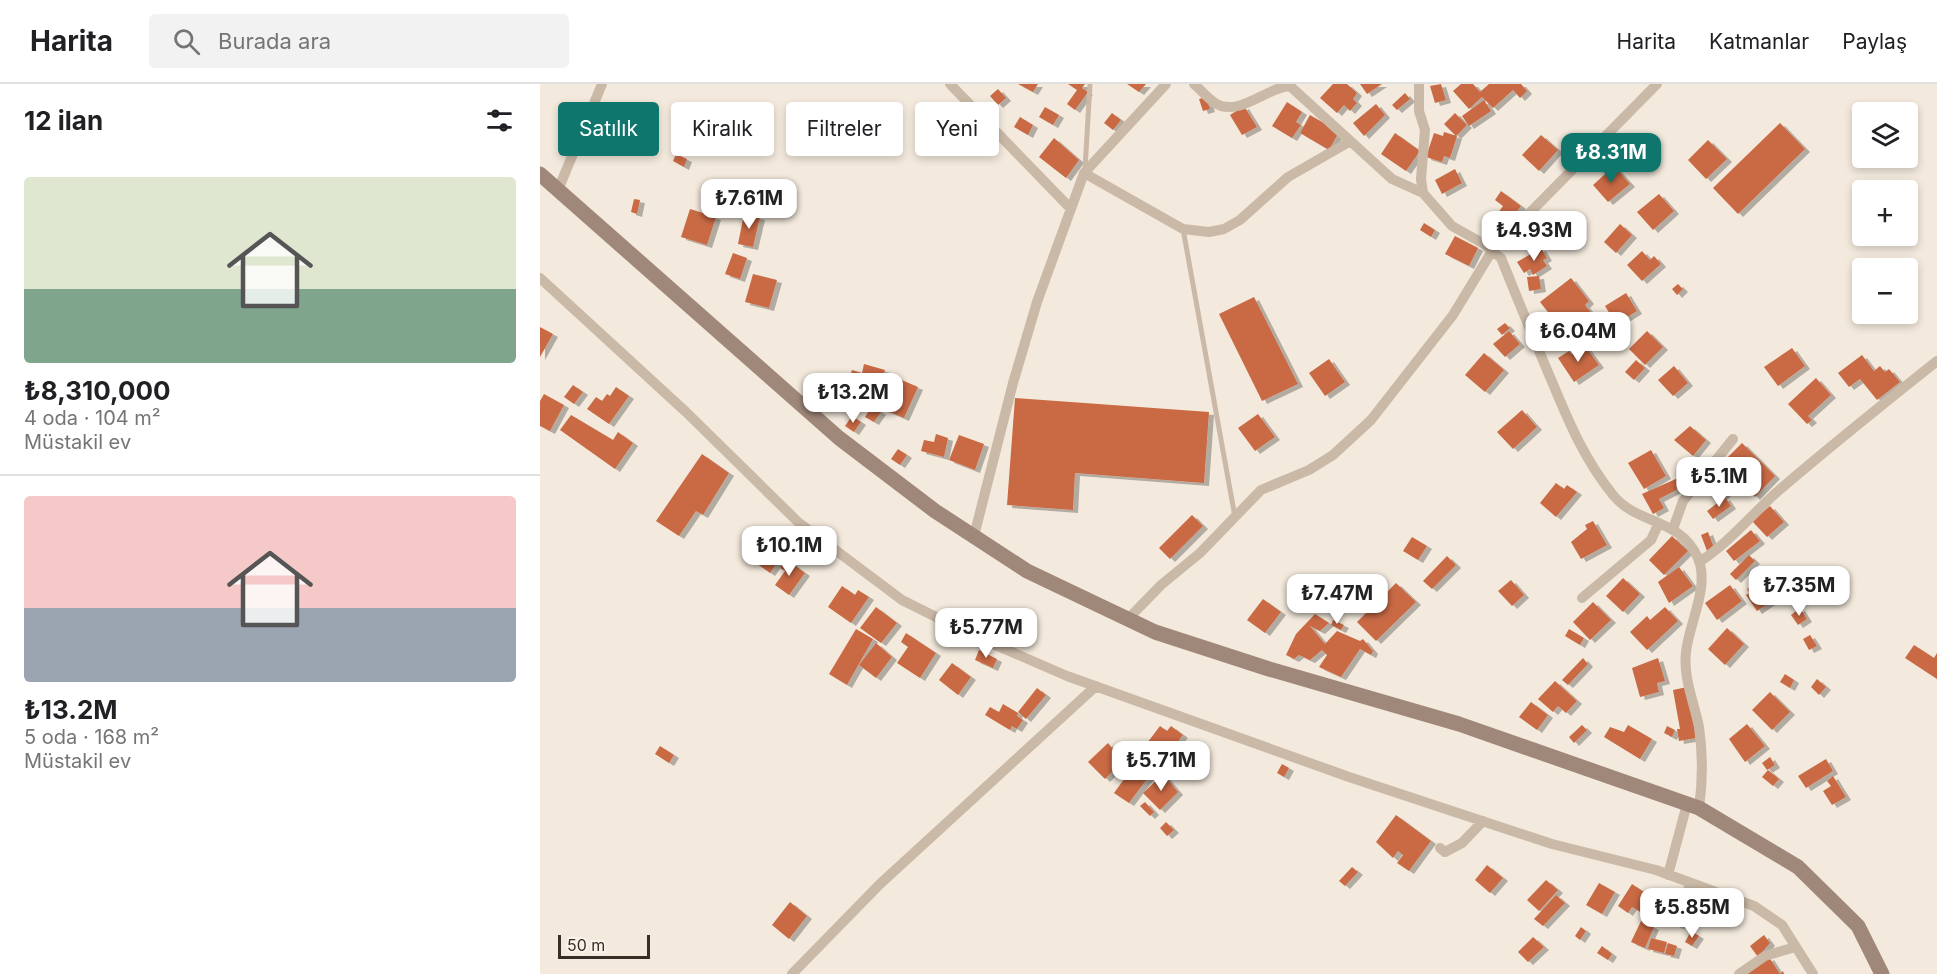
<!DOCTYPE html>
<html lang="tr">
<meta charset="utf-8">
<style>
body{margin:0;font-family:Inter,sans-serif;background:#f2f2f2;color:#202124;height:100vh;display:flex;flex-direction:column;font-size:22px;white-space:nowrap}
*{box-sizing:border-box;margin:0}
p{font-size:20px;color:#757577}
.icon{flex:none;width:33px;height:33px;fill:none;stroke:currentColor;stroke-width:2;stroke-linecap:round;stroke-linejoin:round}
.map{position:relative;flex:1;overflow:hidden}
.side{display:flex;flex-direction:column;background:#fff;width:540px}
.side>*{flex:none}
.banner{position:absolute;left:18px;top:18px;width:570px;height:54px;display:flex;gap:12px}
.fabs{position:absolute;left:1312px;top:18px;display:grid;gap:12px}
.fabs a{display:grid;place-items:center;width:66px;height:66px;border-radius:6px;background:#fff;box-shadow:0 3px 9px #0003;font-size:30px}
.scale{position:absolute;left:18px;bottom:15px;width:92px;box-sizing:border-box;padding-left:6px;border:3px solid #382e28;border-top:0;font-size:16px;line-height:21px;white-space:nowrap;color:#382e28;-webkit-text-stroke:4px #faf3e9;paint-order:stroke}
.price{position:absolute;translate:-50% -51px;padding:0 14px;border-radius:12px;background:#fff;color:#222;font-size:20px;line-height:39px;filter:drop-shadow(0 2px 3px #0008)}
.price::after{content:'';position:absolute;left:50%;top:36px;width:18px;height:14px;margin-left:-9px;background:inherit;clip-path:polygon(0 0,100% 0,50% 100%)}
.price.current{background:#0f766e;color:#fff}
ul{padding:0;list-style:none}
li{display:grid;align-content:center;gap:12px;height:318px;padding:0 24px}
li+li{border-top:2px solid #e0e0e0}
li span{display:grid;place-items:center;height:186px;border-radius:6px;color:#555}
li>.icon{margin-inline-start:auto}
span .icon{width:108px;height:108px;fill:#fffc;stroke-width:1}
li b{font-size:26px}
h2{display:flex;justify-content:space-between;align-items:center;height:72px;padding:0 24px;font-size:26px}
.pill{padding:0 21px;border-radius:6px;background:#fff;box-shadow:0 3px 9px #0003;font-size:21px;line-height:54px}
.pill.current{background:#0f766e;color:#fff}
header{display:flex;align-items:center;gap:36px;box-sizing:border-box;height:84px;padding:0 30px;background:#fff;border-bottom:2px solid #e0e0e0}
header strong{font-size:28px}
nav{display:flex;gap:33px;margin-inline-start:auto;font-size:21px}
.search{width:420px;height:54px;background:#f2f2f2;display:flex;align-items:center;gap:15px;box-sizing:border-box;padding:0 21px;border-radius:6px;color:#757577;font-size:22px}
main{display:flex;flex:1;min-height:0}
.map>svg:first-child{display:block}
.building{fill:#c96a44;filter:url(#shadow)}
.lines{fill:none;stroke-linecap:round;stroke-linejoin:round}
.lane{stroke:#cbb9a7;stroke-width:5}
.street{stroke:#cbb9a7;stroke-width:10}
.secondary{stroke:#9f8879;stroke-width:15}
</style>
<header>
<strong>Harita</strong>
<div class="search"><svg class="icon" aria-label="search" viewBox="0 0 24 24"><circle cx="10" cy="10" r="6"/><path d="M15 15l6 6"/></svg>Burada ara</div>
<nav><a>Harita</a><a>Katmanlar</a><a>Paylaş</a></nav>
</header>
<main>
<section class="side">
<h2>12 ilan<svg class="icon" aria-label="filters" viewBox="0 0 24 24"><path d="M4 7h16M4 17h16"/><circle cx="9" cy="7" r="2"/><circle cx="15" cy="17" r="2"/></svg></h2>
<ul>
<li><span style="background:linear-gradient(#dfe7d0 60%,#7fa58c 0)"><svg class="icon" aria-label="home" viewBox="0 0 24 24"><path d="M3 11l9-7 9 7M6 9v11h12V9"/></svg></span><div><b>₺8,310,000</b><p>4 oda · 104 m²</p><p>Müstakil ev</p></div></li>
<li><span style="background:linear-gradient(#f6c9c9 60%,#9aa5b1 0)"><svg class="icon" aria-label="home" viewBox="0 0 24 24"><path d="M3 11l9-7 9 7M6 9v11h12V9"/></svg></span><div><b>₺13.2M</b><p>5 oda · 168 m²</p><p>Müstakil ev</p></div></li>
</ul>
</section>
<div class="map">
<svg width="1397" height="890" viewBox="0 0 1397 890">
<defs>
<filter id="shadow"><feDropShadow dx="5" dy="3" stdDeviation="0" flood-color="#0004"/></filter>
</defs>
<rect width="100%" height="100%" fill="#f3e9dc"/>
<path class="building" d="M478,0H498L493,8Z
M528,0H545L542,4L548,8L535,26L527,20L537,6Z
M587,0H606L599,8Z
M793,0H807L817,9L813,15L817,19L810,27L804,21L797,29L780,14Z
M820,0H842L827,10Z
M901,0L906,16L895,19L890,2Z
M921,0H933L940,8L949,0H981L987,7L980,14L973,6L953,24L942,13L929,25L913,7Z
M458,5L466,14L458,21L450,12Z
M865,9L870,15L857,26L852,21Z
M666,13L670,25L663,27L659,15Z
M944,16L951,27L929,42L922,32Z
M747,18L762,28L756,38L761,41L752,54L732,42Z
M836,20L845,31L824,52L813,39Z
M704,22L717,43L702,51L690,31Z
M505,23L519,31L513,41L499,33Z
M572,29L581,36L573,46L564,39Z
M915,29L927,41L916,52L904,40Z
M770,31L799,48L789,66L760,49Z
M480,33L493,41L488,51L474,43Z
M1240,39L1265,65L1198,130L1173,104Z
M904,48L917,52L910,74L904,72L902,78L886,73L894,49L903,52Z
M855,49L880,67L866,87L841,70Z
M1001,51L1018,66L999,87L982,71Z
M514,54L539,76L526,94L499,73Z
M1168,56L1187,75L1166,95L1148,76Z
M136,70L147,75L144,83L133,77Z
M1074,82L1090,100L1068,118L1053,101Z
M915,85L922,99L902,110L895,96Z
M961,107L981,122L964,145L952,137L963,122L955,116Z
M1119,110L1134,127L1113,146L1097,128Z
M94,115L100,116L97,130L91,128Z
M150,125L176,133L167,161L141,153Z
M204,130L220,133L213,163L198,160Z
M884,139L895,146L891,153L880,146Z
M987,140L995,144L997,140L1001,142L989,162L978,156Z
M1080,140L1092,151L1076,169L1064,158Z
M915,152L938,164L929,182L905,170Z
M1001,164L1007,174L1003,176L1007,182L993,191L990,185L984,189L977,178Z
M1102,167L1110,176L1114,172L1121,180L1102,197L1087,181Z
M193,169L207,174L200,195L185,190Z
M213,190L237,196L229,224L205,218Z
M999,192L1001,205L989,207L987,193Z
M1031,194L1049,217L1045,221L1052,230L1026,251L1000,218Z
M1138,200L1143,205L1137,211L1132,205Z
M1086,209L1097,227L1076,240L1065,222Z
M714,213L758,300L722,317L679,230Z
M965,239L970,244L962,251L957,245Z
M0,243L13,250L0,273Z
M969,247L980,260L965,273L953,260Z
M1107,247L1123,263L1105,281L1089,265Z
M1045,262L1059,281L1034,298L1018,274L1029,267L1032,270Z
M1252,264L1265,282L1238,302L1224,283Z
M944,269L964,286L945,308L925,291Z
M1322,271L1334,287L1340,282L1345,288L1349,285L1360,298L1337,316L1320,295L1309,303L1298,289Z
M789,275L805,298L785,312L769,289Z
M1096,276L1105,284L1094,296L1085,288Z
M324,280L345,286L336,316L319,311L321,307L307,302L312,286L322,289Z
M1134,282L1148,299L1133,312L1118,296Z
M350,291L378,303L364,334L336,322Z
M1276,294L1291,311L1268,332L1272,336L1267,340L1248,320Z
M33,301L43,308L34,320L24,313Z
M76,303L89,312L69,340L47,325L56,313L62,317L67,310L70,312Z
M4,310L24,321L10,347L0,342V317Z
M475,314L669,328L664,399L535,389L533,426L467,421Z
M332,322L341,328L334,338L325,333Z
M982,326L997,343L973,365L957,348Z
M718,330L735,353L715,367L698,344Z
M31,331L73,356L78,348L93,359L75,385L20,346Z
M312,332L321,338L314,348L305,342Z
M1150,342L1166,356L1153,372L1134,356Z
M396,350L408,354L404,373L381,367L384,356L394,358Z
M419,351L444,360L435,386L409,376Z
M1202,359L1235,392L1215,413L1199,396L1178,417L1161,400Z
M358,365L367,371L360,381L351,375Z
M1111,366L1126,392L1104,405L1088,379Z
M162,370L189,389L163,431L156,427L139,452L116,437Z
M1155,373L1167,385L1149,404L1137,393Z
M1138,394L1142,403L1119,415L1124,424L1113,430L1102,410Z
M1016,399L1024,405L1027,401L1037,408L1016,433L1000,419Z
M1185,413L1191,422L1173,435L1167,427Z
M1230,422L1244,438L1227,453L1212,437Z
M652,431L663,442L630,475L619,464Z
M1053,437L1067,461L1041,475L1031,458L1047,445L1045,441Z
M1211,446L1220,457L1194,477L1186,467Z
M1168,448L1174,464L1167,467L1161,451Z
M1132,452L1148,467L1124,491L1109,476Z
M872,453L887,462L878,476L863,467Z
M229,456L245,468L230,489L213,477Z
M1209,471L1215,477L1196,496L1190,490Z
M907,472L916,481L892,505L883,497Z
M246,475L265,489L249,511L235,501L245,487L240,484Z
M1139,483L1153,502L1129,519L1118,498Z
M1224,492L1239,512L1217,527L1206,511L1209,509L1207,505Z
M1083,494L1100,510L1083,528L1066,512Z
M971,496L984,511L972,522L958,507Z
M856,499L876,518L836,557L817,538Z
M1190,501L1202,517L1177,536L1165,519Z
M302,502L315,511L318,506L329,513L311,539L288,523Z
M723,515L741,528L725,549L707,536Z
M1053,518L1071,536L1050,556L1033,538Z
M336,523L357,539L341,559L320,544Z
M1125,523L1138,537L1107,566L1090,548L1107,532L1110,536Z
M1260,524L1267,535L1258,541L1251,531Z
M775,530L789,539L780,547L770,542L785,560L797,547L820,557L823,555L833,567L831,571L820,565L801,593L779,583L787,571L782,566L770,576L759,571L754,575L746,571L756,550Z
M793,536L804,541L801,546L791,541Z
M1187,544L1204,560L1185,581L1168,565Z
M316,545L333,555L307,601L289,590Z
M1029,545L1044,554L1040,561L1025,552Z
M366,549L396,569L380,594L357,579L368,563L361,558Z
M1270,551L1277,562L1269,566L1263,555Z
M336,559L352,573L336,594L319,581Z
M1374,561L1394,574L1397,569V595L1365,574Z
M439,566L457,575L453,584L435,576Z
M1043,574L1048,580L1028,601L1022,596Z
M1118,574L1125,597L1117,599L1119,608L1100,613L1092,584Z
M412,579L431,593L418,611L399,596Z
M1245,590L1254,596L1250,604L1240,598Z
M1277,595L1286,603L1279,611L1271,603Z
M1015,597L1037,617L1026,629L1018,622L1013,628L998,615Z
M1147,603L1156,654L1139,657L1137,645H1140L1133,606Z
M497,604L506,611L486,635L478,628Z
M1230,608L1250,628L1232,646L1212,626Z
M991,618L1008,631L997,646L979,633Z
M463,620L478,629L477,632L483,636L477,645L472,642L470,646L445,631L450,623L459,628Z
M1207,640L1225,662L1205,678L1189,655Z
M1042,641L1047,646L1034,659L1029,653Z
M1088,641L1112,655L1100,675L1064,653L1070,643L1084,648Z
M620,642L627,647L631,642L643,651L624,675L622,673L617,679L601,667Z
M1127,642L1135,646L1132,653L1124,649Z
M568,659L583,677L565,695L548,678Z
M120,662L134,671L129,679L115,670Z
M1230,673L1235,681L1227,686L1222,679Z
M1286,675L1293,687L1266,704L1258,692Z
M595,680L610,691L589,719L574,709Z
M742,680L749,684L744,693L737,689Z
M1228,686L1239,695L1233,702L1222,693Z
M623,690L638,708L620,726L603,709Z
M1293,692L1306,713L1292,721L1283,707L1291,702L1287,697Z
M605,718L614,728L610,732L600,722Z
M856,731L891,757L869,787L857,779L863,771L858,767L853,774L836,758Z
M626,738L634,746L627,752L620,744Z
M947,781L963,794L950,809L935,796Z
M812,783L818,788L805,802L799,797Z
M1006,796L1018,806L999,827L987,816Z
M1059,799L1075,808L1062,830L1046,821Z
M1092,800L1113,814L1102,829L1092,823L1088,829L1078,822Z
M1016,811L1025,819L1003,842L994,835Z
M250,818L267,832L249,855L232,841Z
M1101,837L1114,843L1105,864L1091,858Z
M1041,843L1046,847L1040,856L1035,852Z
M1151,847L1159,852L1152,862L1145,858Z
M1224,851L1230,859L1218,873L1210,862Z
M993,853L1004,863L988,878L978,868Z
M1111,854L1127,858L1124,869L1108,865Z
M1128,859L1137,862L1134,872L1125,870Z
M1062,862L1072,870L1068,876L1057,869Z
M1229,873L1240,890L1243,887L1244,890H1207Z"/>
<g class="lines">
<path class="lane" d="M545,85L550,0
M643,145L695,433"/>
<path class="street" d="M410,0L531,125
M654,0C661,6 667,14 675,19C698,34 727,3 750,2L852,95L883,109
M879,0V27L885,46L881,95L883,109L912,142L944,160L961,174C978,216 995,258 1013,300C1030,341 1045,376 1073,411C1097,441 1141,434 1158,474C1170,503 1149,539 1146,568C1143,594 1154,618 1159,643C1163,671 1163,696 1159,724
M544,89L643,145L669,148L684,145L700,136L748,93L809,58
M18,106L62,0
M0,194L146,328L258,438L362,516L428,549L527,592L809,693L1012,760L1116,786L1214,822L1242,841L1273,890
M1133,445L1143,417L1193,355
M434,452L473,299L497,218L544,89L626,0
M1159,478C1189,459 1211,431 1237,408C1289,363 1343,320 1397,277
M1042,514L1111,456L1119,439
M588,535L621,501L660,469L721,406L769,386L793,371L831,336L913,231L952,167L1117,0
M900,764L905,768L922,759L943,737
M1128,791L1147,720
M1143,840L1142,829L1150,799
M252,890L340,800L556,602
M1199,890L1225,872L1255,863"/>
<path class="secondary" d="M0,90L299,354L395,427L487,487L615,548L729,585L919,640L1159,724L1258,783L1318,842L1342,890"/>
</g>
</svg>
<div class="fabs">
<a><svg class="icon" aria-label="layers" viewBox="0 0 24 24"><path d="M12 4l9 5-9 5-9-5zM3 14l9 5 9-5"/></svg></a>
<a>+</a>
<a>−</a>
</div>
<div class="scale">50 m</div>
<b class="price current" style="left:1071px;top:100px">₺8.31M</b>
<b class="price" style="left:209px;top:146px">₺7.61M</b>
<b class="price" style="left:994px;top:178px">₺4.93M</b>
<b class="price" style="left:1038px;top:279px">₺6.04M</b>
<b class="price" style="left:313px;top:340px">₺13.2M</b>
<b class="price" style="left:1179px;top:424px">₺5.1M</b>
<b class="price" style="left:249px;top:493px">₺10.1M</b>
<b class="price" style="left:1259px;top:533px">₺7.35M</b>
<b class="price" style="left:797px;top:541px">₺7.47M</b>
<b class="price" style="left:446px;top:575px">₺5.77M</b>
<b class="price" style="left:621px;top:708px">₺5.71M</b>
<b class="price" style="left:1152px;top:855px">₺5.85M</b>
<div class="banner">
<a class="pill current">Satılık</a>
<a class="pill">Kiralık</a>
<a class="pill">Filtreler</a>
<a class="pill">Yeni</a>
</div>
</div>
</main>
